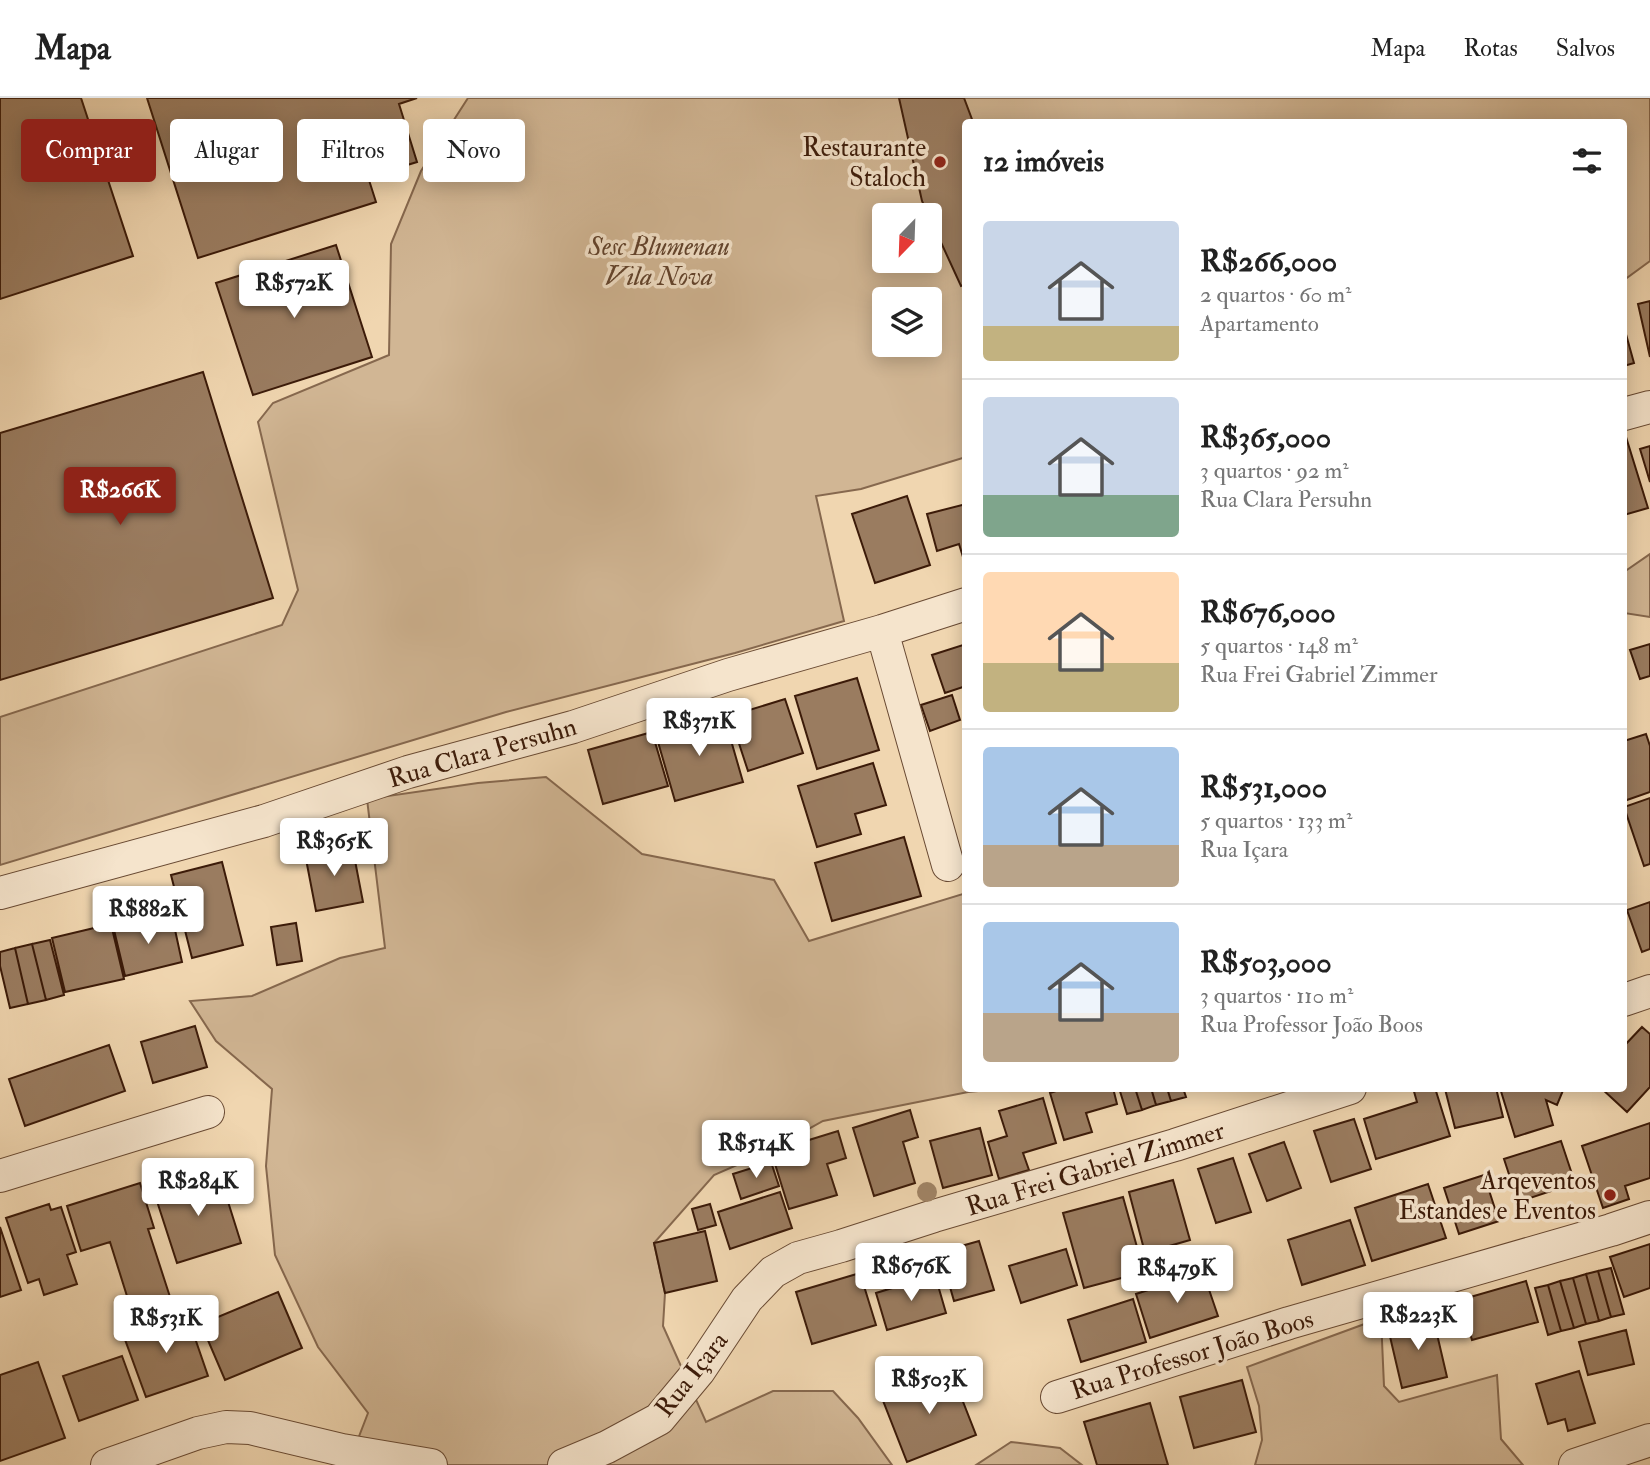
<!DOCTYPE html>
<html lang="pt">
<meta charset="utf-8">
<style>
body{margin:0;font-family:"IM FELL Double Pica",serif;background:#f2f2f2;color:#222;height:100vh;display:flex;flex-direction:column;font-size:26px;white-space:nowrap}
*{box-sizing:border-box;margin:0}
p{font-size:23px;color:#767676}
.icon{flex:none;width:38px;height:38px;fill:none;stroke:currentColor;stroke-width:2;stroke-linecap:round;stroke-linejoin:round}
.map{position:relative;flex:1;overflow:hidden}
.side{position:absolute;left:962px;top:21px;width:665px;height:973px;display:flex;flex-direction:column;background:#fff;border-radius:7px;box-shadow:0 4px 18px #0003}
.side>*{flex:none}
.top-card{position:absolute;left:21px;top:21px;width:665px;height:63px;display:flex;gap:14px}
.needle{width:46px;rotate:203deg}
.controls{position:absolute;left:872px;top:105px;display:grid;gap:14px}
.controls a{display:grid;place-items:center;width:70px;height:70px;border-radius:7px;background:#fff;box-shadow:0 4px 18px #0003;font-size:35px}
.price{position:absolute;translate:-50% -60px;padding:0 16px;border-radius:7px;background:#fff;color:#222;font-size:23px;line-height:46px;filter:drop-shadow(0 2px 4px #0008)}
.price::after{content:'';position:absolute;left:50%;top:42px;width:21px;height:16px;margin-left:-10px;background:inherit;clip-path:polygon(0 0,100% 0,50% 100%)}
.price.current{background:#8f2418;color:#fff}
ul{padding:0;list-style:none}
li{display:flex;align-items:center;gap:21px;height:175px;padding:0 21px}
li+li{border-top:2px solid #e0e0e0}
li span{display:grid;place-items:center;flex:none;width:196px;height:140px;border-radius:7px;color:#555}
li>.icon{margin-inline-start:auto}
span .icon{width:84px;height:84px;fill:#fffc;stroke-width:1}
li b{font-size:30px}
h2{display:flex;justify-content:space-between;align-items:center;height:84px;padding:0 21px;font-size:30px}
.chip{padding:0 24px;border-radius:7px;background:#fff;box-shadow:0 4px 18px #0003;font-size:24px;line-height:63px}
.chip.current{background:#8f2418;color:#fff}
header{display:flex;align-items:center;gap:42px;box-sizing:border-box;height:98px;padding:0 35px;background:#fff;border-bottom:2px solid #e0e0e0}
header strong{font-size:33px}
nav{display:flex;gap:38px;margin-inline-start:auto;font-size:24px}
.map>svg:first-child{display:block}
.green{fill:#d1b694;stroke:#86684e;stroke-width:2;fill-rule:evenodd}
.building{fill:#9a7c60;stroke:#3c1b09;stroke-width:2}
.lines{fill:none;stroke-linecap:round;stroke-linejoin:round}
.minor-casing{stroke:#694a33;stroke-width:34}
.minor{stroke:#f5e4cc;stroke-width:32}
.tree{fill:#a18567}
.poi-dot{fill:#8f2418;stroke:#f5e4cc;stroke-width:2.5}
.labels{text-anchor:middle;stroke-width:7;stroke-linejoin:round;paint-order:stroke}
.poi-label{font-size:26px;fill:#3c1b09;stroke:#f5e4cc;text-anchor:end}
.park-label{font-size:26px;font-style:italic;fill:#61422c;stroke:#f5e4cc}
.street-label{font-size:26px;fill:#3c1b09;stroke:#f5e4cc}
</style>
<header>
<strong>Mapa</strong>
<nav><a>Mapa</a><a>Rotas</a><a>Salvos</a></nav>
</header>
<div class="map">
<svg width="1650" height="1367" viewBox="0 0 1650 1367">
<rect width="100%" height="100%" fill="#f0d6b0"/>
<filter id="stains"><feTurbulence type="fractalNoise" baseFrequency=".00286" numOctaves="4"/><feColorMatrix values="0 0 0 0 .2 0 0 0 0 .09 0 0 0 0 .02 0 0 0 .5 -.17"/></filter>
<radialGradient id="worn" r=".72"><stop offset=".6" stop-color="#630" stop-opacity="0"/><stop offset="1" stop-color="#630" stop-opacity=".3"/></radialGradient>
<path class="green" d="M468,0H1650V163L1624,182V24H966V359L861,391L816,398L844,523L735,555L506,614L0,767V619L282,527L298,492L258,324L273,305L389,257L391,146L421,73ZM884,117H929V163H884ZM884,201H929V247H884Z
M1650,456V519L1624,515V474Z
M546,679L642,756L774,782L809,843L966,795V990L999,991L968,994L823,1023L769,1053L714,1077L654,1145L665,1195L663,1228L706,1324L773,1293H833L858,1320L892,1367H348L368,1315L318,1249L275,1157L266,1068L272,991L216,943L190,903L252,898L340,860L385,850L367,701L478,685Z
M1381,1220L1384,1288L1399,1304L1497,1277L1501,1341L1523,1367H1255L1262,1342L1259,1308L1247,1269Z
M1011,1344L1060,1350L1082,1367H976Z"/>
<path class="building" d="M0,0H81L133,158L0,201Z
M147,0H417L399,6L417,64L368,79L376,104L198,160Z
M899,0H964L973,24H966V186L961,188L922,103Z
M336,147L372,259L253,297L216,185Z
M1650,203V259L1638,206Z
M1624,229L1634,265L1624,268Z
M203,274L273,500L0,582V335Z
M1624,339H1626L1648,410L1624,417Z
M1650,348V384L1640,351Z
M907,398L930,467L875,485L852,416Z
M966,406V458L963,459L959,446L937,453L927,416Z
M966,546V588L945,595L932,557Z
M1650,546V578L1640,581L1630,552Z
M857,580L879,652L817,671L795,598Z
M952,597L960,622L930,633L921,607Z
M785,601L803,655L748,673L730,618Z
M724,618L743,684L675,703L656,637Z
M652,634L668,688L603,706L588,652Z
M1646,636L1650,648V694L1624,703V643Z
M873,665L886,707L855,716L861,736L817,749L798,688Z
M1650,700V766L1644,768L1624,709Z
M904,739L921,798L832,823L815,765Z
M352,747L363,804L316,813L305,756Z
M222,764L243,847L192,860L171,777Z
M1650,804V851L1642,854L1627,812Z
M172,818L182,864L125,878L114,832Z
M296,825L302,863L277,867L271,829Z
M111,826L124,881L65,894L52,840Z
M50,842L64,897L46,902L32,846Z
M32,846L46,902L28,906L15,850Z
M15,850L28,906L10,910L0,868V854Z
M195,928L207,969L153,985L141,944Z
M1642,929L1650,936V989L1627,1014L1601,990H1624V948Z
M109,947L125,993L25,1028L9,981Z
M1065,990H1113L1117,1006L1086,1015L1092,1034L1064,1042L1050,995Z
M1119,990H1135L1142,1012L1127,1016Z
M1135,990H1151L1156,1007L1142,1012Z
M1151,990H1167L1171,1003L1156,1007Z
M1167,990H1183L1186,999L1171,1003Z
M1413,990H1435L1450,1038L1376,1061L1364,1021L1417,1004Z
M1449,990H1496L1503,1019L1455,1030L1445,991Z
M1500,990H1564L1557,1007L1546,1002L1553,1027L1515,1039Z
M1043,1000L1056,1045L1023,1055L1029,1072L999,1081L988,1044L1007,1038L999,1013Z
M910,1012L918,1039L903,1044L915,1085L874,1098L853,1030Z
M1354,1021L1371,1071L1331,1084L1314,1033Z
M1650,1025V1080L1625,1088L1629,1101L1603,1110L1582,1048Z
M980,1030L992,1077L943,1090L930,1043Z
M838,1033L846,1060L827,1066L837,1097L789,1111L775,1066L799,1058L796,1046Z
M1561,1043L1575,1085L1518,1104L1504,1061Z
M1284,1044L1301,1090L1267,1103L1249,1056Z
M1233,1060L1251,1114L1216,1125L1198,1071Z
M771,1064L779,1088L741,1101L733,1076Z
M219,1075L241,1145L177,1165L154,1094Z
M1484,1077L1499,1123L1459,1136L1444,1090Z
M1173,1082L1190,1142L1145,1155L1129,1094Z
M140,1085L154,1130L148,1131L171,1202L132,1214L110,1144L81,1153L67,1108Z
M1428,1086L1446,1140L1372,1163L1355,1110Z
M780,1094L792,1130L730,1151L718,1114Z
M1123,1099L1144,1174L1084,1190L1063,1115Z
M49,1106L51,1112L61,1109L76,1154L67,1157L77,1186L44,1197L39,1181L28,1185L6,1120Z
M710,1106L716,1127L698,1132L692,1111Z
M1350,1122L1365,1167L1302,1187L1288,1142Z
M0,1129L21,1192L0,1199Z
M705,1133L717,1183L665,1195L654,1145Z
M979,1143L994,1192L954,1203L940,1154Z
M1650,1146V1190L1624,1199L1610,1159Z
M1066,1151L1077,1187L1021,1205L1009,1168Z
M1611,1170L1624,1216L1611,1219L1598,1173Z
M1598,1173L1611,1219L1599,1223L1586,1176Z
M1203,1174L1218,1218L1150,1240L1136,1196Z
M860,1175L876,1227L812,1246L796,1194Z
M1586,1176L1599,1223L1586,1226L1573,1180Z
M935,1177L946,1215L887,1232L876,1195Z
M1573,1180L1586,1226L1574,1230L1560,1183Z
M1526,1183L1538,1224L1472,1242L1460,1202Z
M1560,1183L1574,1230L1561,1233L1548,1187Z
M1548,1187L1561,1233L1548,1237L1535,1190Z
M278,1194L302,1250L225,1282L201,1226Z
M1133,1201L1146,1244L1081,1264L1068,1222Z
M186,1214L208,1278L146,1299L123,1236Z
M1433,1219L1447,1279L1402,1290L1388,1230Z
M1626,1232L1634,1266L1588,1277L1579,1244Z
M122,1258L138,1302L79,1323L63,1278Z
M38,1264L65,1340L0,1363V1277Z
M951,1273L976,1337L907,1364L882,1300Z
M1579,1273L1595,1325L1568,1333L1565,1321L1548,1326L1536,1286Z
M1242,1282L1256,1334L1194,1350L1180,1299Z
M1150,1305L1168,1367H1097L1084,1324Z"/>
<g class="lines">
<defs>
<path id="minor" d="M1624,316L1650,309
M882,533L948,767
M0,795L264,723L408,674L573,629L728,577L882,533L966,506
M1624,902L1650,893
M0,1078L208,1014
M1057,1299L1289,1225L1611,1132L1650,1119
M107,1367L198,1335L226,1329L250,1330L342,1352L431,1367
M564,1367L607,1349L659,1321L699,1273L747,1201L773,1174L798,1160L841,1148L934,1118L1175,1047L1350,990
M1575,1367L1650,1342"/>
</defs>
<use href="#minor" class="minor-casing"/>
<use href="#minor" class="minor"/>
</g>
<circle class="tree" cx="927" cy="1094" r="10"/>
<g class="poi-dot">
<circle cx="940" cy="64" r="7"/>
<circle cx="1610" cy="1097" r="7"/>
</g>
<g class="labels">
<g class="poi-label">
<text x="926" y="58">Restaurante<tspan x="926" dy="30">Staloch</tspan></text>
<text x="1596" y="1091">Arqeventos<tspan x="1596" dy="30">Estandes e Eventos</tspan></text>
</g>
<g class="park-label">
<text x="659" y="157">Sesc Blumenau<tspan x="659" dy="30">Vila Nova</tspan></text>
</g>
<g class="street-label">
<text transform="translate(482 654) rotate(-16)" y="9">Rua Clara Persuhn</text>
<text transform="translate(1095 1070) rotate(-17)" y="9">Rua Frei Gabriel Zimmer</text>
<text transform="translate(1192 1256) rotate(-17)" y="9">Rua Professor João Boos</text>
<text transform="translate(691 1276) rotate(-52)" y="9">Rua Içara</text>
</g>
</g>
<rect width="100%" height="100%" filter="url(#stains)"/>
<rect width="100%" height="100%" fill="url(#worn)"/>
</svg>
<div class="controls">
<a><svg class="needle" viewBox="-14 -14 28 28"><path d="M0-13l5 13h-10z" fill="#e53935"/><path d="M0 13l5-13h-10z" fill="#767676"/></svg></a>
<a><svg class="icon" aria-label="layers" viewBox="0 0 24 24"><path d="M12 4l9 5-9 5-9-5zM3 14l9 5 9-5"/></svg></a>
</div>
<b class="price" style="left:294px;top:222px">R$572K</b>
<b class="price current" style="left:120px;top:429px">R$266K</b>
<b class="price" style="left:699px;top:660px">R$371K</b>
<b class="price" style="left:334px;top:780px">R$365K</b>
<b class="price" style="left:148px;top:848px">R$882K</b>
<b class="price" style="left:756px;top:1082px">R$514K</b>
<b class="price" style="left:198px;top:1120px">R$284K</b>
<b class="price" style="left:911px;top:1205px">R$676K</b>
<b class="price" style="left:1177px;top:1207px">R$479K</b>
<b class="price" style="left:1418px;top:1254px">R$223K</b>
<b class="price" style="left:166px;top:1257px">R$531K</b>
<b class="price" style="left:929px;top:1318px">R$503K</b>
<div class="top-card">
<a class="chip current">Comprar</a>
<a class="chip">Alugar</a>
<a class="chip">Filtros</a>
<a class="chip">Novo</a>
</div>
<section class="side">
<h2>12 imóveis<svg class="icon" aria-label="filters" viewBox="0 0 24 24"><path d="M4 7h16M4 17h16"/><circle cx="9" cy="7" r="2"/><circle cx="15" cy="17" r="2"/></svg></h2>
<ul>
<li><span style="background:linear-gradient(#c9d6e8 75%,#c2b280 0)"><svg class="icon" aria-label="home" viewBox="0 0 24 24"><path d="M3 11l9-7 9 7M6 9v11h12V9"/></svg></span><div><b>R$266,000</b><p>2 quartos · 60 m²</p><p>Apartamento</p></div></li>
<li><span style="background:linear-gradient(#c9d6e8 70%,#7fa58c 0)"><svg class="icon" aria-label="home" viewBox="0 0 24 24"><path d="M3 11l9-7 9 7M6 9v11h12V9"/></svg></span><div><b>R$365,000</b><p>3 quartos · 92 m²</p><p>Rua Clara Persuhn</p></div></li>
<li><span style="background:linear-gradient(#ffd9b3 65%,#c2b280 0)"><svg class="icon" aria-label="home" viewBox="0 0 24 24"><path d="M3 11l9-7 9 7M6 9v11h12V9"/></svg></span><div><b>R$676,000</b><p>5 quartos · 148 m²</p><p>Rua Frei Gabriel Zimmer</p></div></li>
<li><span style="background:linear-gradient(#a9c7e8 70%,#b9a48a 0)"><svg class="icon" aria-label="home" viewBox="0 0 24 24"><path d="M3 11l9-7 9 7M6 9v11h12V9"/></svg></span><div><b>R$531,000</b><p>5 quartos · 133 m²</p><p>Rua Içara</p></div></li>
<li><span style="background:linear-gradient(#a9c7e8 65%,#b9a48a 0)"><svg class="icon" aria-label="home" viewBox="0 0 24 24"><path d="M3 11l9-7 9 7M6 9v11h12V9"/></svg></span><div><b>R$503,000</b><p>3 quartos · 110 m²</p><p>Rua Professor João Boos</p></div></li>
</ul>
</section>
</div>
